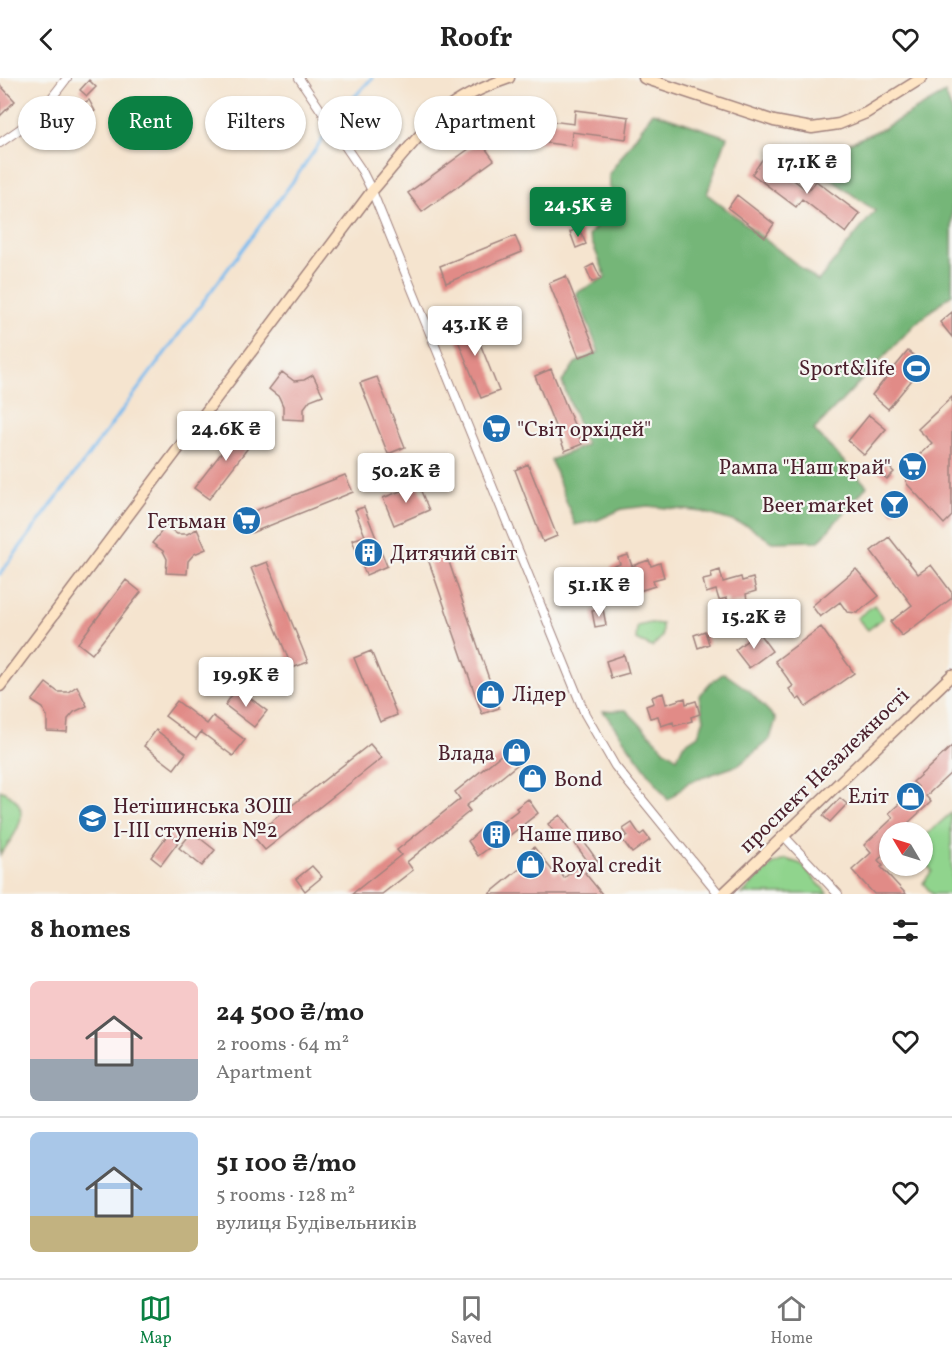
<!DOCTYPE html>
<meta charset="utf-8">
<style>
body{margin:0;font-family:Vollkorn,serif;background:#f6f6f6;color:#222;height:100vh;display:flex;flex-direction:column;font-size:22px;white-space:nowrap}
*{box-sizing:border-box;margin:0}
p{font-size:20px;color:#767676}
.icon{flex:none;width:33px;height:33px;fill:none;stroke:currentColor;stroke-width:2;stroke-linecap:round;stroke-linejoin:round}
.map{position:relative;height:816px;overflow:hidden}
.sheet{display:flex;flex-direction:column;background:#fff;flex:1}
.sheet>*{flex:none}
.banner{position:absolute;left:18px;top:18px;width:600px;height:54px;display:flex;gap:12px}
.needle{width:39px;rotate:308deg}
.buttons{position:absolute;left:879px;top:744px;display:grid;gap:12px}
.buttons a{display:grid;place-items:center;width:54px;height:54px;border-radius:50%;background:#fff;box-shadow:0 2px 4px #0004;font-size:30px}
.price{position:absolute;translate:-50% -51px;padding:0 14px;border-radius:6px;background:#fff;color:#222;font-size:20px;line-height:39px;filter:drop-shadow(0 2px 3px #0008)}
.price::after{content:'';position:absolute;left:50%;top:36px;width:18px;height:14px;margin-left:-9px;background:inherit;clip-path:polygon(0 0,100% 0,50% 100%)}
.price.selected{background:#0b8043;color:#fff}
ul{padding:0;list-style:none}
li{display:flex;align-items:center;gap:18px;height:150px;padding:0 30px}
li+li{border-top:2px solid #e0e0e0}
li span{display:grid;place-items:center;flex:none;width:168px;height:120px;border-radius:9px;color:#555}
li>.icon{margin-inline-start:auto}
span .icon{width:72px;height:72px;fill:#fffc;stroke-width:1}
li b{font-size:26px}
h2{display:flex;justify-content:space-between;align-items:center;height:72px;padding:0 30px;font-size:26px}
.pill{padding:0 21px;border-radius:27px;background:#fff;box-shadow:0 2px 4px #0004;font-size:21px;line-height:54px}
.pill.selected{background:#0b8043;color:#fff}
header{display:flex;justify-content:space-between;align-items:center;height:78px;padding:0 30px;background:#fff;font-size:27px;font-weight:700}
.dock{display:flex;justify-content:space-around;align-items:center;height:84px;border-top:2px solid #e0e0e0;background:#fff;font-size:16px;color:#767676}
.dock a{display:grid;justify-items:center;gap:3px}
.dock .selected{color:#0b8043}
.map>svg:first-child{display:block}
.green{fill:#90d48d;stroke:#6d7a5c;stroke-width:1.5}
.forest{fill:#74b678;stroke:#5f6a52;stroke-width:1.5}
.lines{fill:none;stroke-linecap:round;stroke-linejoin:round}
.stream{stroke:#79bbef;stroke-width:3}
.building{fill:#e18b87}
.street-casing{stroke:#a0827d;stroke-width:10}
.secondary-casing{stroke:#a0827d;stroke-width:13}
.street{stroke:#fff;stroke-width:8}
.secondary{stroke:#fee5c5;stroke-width:10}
.labels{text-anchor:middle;stroke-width:4.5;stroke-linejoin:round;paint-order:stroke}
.poi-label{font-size:21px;fill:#4a1f2b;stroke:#f6f6f2;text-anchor:start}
.street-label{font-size:21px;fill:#4a1f2b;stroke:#f6f6f2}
</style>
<header><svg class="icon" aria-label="back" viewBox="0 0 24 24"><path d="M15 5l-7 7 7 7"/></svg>Roofr<svg class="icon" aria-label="heart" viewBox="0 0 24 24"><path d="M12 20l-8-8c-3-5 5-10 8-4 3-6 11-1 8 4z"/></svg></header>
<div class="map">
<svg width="952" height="816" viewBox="0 0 952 816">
<rect width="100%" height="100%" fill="#f6f6f2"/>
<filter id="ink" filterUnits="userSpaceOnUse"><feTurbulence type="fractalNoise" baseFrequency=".0167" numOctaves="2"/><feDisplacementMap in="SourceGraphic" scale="12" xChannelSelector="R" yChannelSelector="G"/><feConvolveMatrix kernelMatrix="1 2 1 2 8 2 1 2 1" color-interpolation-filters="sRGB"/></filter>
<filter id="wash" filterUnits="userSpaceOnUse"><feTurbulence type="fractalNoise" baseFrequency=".008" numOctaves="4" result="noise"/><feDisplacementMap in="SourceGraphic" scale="24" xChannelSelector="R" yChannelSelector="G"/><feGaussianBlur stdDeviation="1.35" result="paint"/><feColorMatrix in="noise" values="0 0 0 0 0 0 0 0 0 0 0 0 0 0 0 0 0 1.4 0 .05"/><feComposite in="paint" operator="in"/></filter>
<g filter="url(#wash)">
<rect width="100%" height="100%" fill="#f5e4cf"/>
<path class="green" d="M874,527L883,540L868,552L857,540Z
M651,545L662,546V559L652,569L636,562L637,548Z
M0,712C38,727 16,756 0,777Z
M951,735L952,816H932L923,805L932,793L923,782V760Z
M786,781L801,786L828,816H742L772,787Z"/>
<path class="forest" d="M945,15L952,33V216L915,246L814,352L867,408L819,463L772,464L748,448L703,434L648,428L622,431L598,442L575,447L551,382L586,367L562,304L575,285L599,274L576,215L606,199L589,157L611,130L609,96L653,34L727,59L707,116L818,203L875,133L803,81L838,70L884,50Z
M724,595L748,612L776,641L770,661L739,687L689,704L668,722L603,633L626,632L665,672L677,680L683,667L698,657L704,641L699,618L709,606Z"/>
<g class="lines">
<path class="stream" d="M0,496L294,102L345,29L372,0"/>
</g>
<g id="blocks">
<path class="building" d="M89,2L96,9L87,18L80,12Z
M0,7L15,23L0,38Z
M89,22L95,33L79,42L73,31Z
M575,32L629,39L626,61L572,54L571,68L516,61L519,39L574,46Z
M480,63L494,82L422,134L408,115Z
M764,79L808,113L816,103L860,136L846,155L802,121L796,129L752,96Z
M737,117L774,146L765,159L728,130Z
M579,150L586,166L576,170L570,154Z
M515,158L522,174L446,205L440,188Z
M594,186L601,201L592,204L586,190Z
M566,198L596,273L579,279L549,205Z
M952,234V259L940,244Z
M469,238L499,313L481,320L451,245Z
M908,273L925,286L888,331L872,317Z
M551,291L582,366L565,373L535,298Z
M282,294L294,303L304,302L313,297L323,317L310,322L304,330V342L283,341V328L279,319L269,311Z
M377,299L405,369L388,376L360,305Z
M952,319V438L944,446L907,406L905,398L908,387L932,365L918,351Z
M869,337L886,351L864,377L848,363Z
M500,340L506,357L492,362L486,346Z
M243,347L257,358L209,421L194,410Z
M883,384L894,394L887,401L876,392Z
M528,386L557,458L543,464L515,392Z
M345,397L353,414L251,455L244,437Z
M418,406L429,432L394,447L383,420Z
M897,418L904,426L893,435L887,427Z
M364,429L387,488L366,497L352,462L365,458L355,432Z
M166,448L177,456H187L197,451L206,471L194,476L188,483L187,496L166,495L167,481L163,473L152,465Z
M889,459L918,496L931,487L952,515V520L902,558L890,544L912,527L871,473Z
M446,475L499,630L482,636L428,481Z
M628,477L632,488L649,482L651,488L660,485L664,499L653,502L655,508L639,513L637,507L627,510L624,499L615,502L611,489L620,486L618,480Z
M267,484L308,584L292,590L251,490Z
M856,491L879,518L857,535L847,534L840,524L820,539L812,528Z
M720,492L723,504L741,499L742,503L753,500L756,513L746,516L747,522L729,527L727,520L719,522L716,512L706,515L703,502L712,500L711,495Z
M126,502L141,514L92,576L78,565Z
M603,531L606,547L595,549L592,533Z
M821,549L854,595L806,629L800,620L797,622L789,611L793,608L775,583Z
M705,553L709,566L698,570L694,557Z
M758,554L772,573L749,590L735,572Z
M371,573L397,637L380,644L354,580Z
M624,577L629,595L611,600L606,583Z
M46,605L58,614H68L77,608L87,628L74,634L68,641L67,654L47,653V639L43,630L32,623Z
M237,610L267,633L254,649L225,627Z
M663,615L666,626L685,620L686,626L696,623L700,636L691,639L692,643L674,648L673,644L661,648L658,638L650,640L646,628L654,625L652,619Z
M177,623L207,646L213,638L245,662L233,678L201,654L196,661L165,638Z
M156,652L186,675L174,691L144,668Z
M370,666L382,680L265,772L253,758Z
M512,668L523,682L466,728L470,733L407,784L413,792L382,816H352L401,777L397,772L460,721L455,714Z
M952,668V694L926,718L931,724L898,754H890V771L878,782L883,788L881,789L906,816H874L852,792L871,775L864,767L893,740L889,735L918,709L913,704Z
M840,720L847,726L830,744L823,738Z
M528,721L538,735L495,769L493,767L478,778L468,763L483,749L488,755L518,732L516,730Z
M560,737L573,755L561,764L548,746Z
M632,745L640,757L644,754L650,762L632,775L622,761L627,757L623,751Z
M192,754L215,772L202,788L179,770Z
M169,755L179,763L161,787L151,779Z
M582,761L599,785L585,795L602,816H489L528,784L523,778L534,769L555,796L559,793L564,800L587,782L575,766Z
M312,788L322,799L305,813L296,801Z"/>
</g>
</g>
<g filter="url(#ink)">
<use href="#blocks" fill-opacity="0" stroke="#a0827d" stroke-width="1.5"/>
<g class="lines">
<defs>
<path id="street" d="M299,0L362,93L372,113L585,636L615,688L719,816
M0,65L37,39L67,0
M783,757L838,816"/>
<path id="secondary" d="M644,0L774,43L812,50L839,46L866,35L922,0
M0,608L372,113C395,87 417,57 443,34C462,18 486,8 509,0
M723,816L952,597"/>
</defs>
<use href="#street" class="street-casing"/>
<use href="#secondary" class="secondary-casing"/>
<use href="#street" class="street"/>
<use href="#secondary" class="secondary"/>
</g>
</g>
<defs>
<symbol id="stadium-disc" viewBox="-11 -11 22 22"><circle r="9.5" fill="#1f6fb2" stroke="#f6f6f2"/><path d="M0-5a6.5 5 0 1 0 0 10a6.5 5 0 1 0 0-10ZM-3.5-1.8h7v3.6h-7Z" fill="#fff"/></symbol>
<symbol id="supermarket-disc" viewBox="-11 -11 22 22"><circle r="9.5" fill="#1f6fb2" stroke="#f6f6f2"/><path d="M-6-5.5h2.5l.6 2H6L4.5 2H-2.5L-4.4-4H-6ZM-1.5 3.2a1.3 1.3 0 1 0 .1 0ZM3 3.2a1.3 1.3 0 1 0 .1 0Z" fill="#fff"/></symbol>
<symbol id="bar-disc" viewBox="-11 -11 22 22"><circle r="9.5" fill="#1f6fb2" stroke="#f6f6f2"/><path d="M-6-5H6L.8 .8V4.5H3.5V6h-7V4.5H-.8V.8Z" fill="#fff"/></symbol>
<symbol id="building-disc" viewBox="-11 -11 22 22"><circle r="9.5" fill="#1f6fb2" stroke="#f6f6f2"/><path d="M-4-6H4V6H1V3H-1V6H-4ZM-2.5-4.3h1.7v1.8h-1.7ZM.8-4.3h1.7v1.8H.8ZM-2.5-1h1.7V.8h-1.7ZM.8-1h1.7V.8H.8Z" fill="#fff"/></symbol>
<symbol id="shop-disc" viewBox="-11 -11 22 22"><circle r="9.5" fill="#1f6fb2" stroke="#f6f6f2"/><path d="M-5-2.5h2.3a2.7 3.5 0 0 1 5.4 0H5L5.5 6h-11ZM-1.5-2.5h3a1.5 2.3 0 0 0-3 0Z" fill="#fff"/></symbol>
<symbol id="school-disc" viewBox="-11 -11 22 22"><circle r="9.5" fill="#1f6fb2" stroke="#f6f6f2"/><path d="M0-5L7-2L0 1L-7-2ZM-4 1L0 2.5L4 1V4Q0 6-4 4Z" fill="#fff"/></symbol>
</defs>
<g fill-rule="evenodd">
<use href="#stadium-disc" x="900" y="274" width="33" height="33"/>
<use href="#supermarket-disc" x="480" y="334" width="33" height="33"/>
<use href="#supermarket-disc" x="896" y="372" width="33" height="33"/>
<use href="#bar-disc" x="878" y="410" width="33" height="33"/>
<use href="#supermarket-disc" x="230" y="426" width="33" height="33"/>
<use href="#building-disc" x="352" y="458" width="33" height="33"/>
<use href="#shop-disc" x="474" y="600" width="33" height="33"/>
<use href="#shop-disc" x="500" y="658" width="33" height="33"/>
<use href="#shop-disc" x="516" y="684" width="33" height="33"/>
<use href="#shop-disc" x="894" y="702" width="33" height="33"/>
<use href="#school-disc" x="76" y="724" width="33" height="33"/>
<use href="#building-disc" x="480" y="740" width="33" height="33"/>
<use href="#shop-disc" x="514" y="770" width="33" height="33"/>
</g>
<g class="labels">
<g class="poi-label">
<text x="895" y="297" text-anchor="end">Sport&amp;life</text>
<text x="517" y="358">"Світ орхідей"</text>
<text x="891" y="396" text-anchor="end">Рампа "Наш край"</text>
<text x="874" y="434" text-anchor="end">Beer market</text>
<text x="226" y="450" text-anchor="end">Гетьман</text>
<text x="390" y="482">Дитячий світ</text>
<text x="512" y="623">Лідер</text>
<text x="495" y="682" text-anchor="end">Влада</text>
<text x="554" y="708">Bond</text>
<text x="889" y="725" text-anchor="end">Еліт</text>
<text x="113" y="735">Нетішинська ЗОШ<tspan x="113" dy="24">І-ІІІ ступенів №2</tspan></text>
<text x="518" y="763">Наше пиво</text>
<text x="551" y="794">Royal credit</text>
</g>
<g class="street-label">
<text transform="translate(824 692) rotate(-44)" y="7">проспект Незалежності</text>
</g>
</g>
</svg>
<div class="buttons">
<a><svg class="needle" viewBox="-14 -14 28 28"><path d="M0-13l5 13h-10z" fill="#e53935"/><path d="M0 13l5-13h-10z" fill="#767676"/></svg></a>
</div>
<b class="price" style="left:807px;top:117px">17.1K ₴</b>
<b class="price selected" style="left:578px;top:160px">24.5K ₴</b>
<b class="price" style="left:475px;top:279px">43.1K ₴</b>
<b class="price" style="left:226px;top:384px">24.6K ₴</b>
<b class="price" style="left:406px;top:426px">50.2K ₴</b>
<b class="price" style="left:599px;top:540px">51.1K ₴</b>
<b class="price" style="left:754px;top:572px">15.2K ₴</b>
<b class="price" style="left:246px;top:630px">19.9K ₴</b>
<div class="banner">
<a class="pill">Buy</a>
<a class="pill selected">Rent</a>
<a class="pill">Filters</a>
<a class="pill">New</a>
<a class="pill">Apartment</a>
</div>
</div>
<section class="sheet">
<h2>8 homes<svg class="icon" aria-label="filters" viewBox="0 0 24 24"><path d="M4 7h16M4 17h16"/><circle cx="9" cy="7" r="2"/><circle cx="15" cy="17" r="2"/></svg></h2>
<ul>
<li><span style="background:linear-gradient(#f6c9c9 65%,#9aa5b1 0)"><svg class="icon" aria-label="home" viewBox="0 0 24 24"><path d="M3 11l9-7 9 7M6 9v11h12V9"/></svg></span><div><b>24 500 ₴/mo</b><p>2 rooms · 64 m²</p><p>Apartment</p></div><svg class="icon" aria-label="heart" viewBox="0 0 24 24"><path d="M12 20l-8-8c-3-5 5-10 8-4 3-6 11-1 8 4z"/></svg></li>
<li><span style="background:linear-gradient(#a9c7e8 70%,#c2b280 0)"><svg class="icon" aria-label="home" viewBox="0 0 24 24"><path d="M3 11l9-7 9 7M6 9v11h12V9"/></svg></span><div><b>51 100 ₴/mo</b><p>5 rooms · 128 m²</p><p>вулиця Будівельників</p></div><svg class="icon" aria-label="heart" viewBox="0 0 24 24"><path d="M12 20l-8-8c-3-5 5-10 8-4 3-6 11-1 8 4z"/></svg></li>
</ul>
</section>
<nav class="dock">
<a class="selected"><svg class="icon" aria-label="map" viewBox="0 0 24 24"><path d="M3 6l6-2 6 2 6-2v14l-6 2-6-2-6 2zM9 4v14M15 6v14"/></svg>Map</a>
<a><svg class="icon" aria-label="saved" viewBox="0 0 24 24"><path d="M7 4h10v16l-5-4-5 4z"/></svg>Saved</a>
<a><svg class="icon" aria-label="home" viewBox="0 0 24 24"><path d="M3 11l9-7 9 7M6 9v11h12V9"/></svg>Home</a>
</nav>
